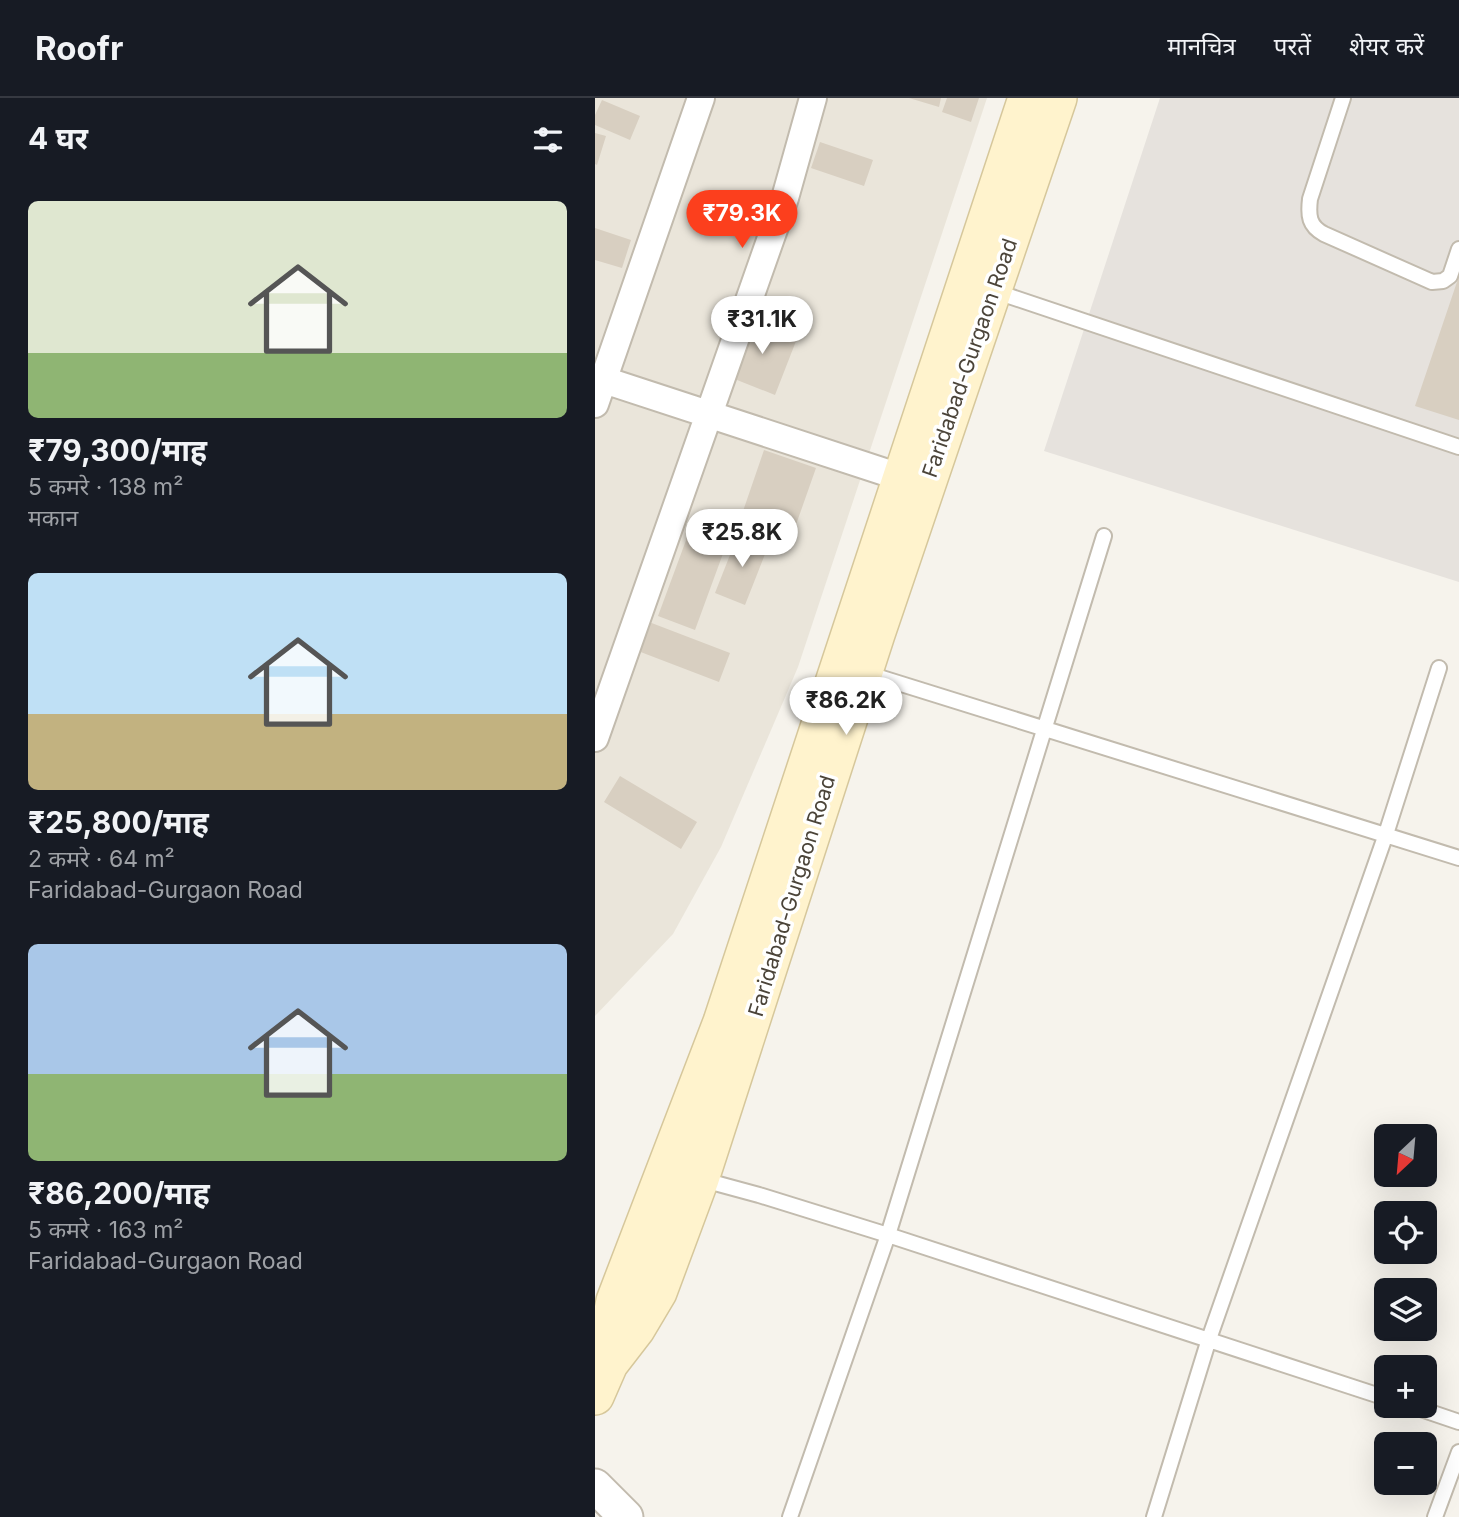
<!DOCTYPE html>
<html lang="hi">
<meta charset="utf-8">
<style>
body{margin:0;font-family:Inter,"Noto Sans Devanagari",sans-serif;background:#20242c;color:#f1f3f6;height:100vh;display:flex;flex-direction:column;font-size:26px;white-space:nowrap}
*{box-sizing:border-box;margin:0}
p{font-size:23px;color:#9ea1a6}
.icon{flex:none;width:38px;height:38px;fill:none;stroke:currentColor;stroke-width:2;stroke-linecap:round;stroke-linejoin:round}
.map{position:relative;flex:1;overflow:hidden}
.details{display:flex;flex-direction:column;background:#171b24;width:595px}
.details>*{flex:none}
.needle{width:46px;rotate:206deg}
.controls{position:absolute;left:779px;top:1026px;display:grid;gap:14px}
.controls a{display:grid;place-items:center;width:63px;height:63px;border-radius:10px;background:#171b24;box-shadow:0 7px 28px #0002;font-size:35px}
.price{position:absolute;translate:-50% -60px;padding:0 16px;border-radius:24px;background:#fff;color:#222;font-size:23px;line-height:46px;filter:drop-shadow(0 2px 4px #0008)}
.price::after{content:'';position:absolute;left:50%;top:42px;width:21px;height:16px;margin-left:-10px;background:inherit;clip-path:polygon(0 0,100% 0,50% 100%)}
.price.active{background:#fc3f1d;color:#fff}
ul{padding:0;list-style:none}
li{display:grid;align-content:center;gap:14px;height:371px;padding:0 28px}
li span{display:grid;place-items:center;height:217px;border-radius:10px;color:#555}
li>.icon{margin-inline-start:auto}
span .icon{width:126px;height:126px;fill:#fffc;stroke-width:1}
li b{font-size:30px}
h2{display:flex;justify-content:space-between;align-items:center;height:84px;padding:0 28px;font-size:30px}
header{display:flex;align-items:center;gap:42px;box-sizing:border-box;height:98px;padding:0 35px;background:#171b24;border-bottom:2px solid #363941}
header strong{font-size:33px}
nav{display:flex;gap:38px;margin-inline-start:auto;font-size:24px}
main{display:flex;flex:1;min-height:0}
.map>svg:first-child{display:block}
.residential{fill:#eae5da}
.industrial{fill:#e6e2dd}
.building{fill:#d8cfc1}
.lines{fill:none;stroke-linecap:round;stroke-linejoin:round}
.service-casing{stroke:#c2bbae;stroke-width:18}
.minor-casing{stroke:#c2bbae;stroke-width:30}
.tertiary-casing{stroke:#c2bbae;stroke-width:37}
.secondary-casing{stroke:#d6c79b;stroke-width:40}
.service{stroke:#fff;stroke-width:14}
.minor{stroke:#fff;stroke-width:26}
.tertiary{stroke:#fff;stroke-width:33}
.secondary{stroke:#fff3cd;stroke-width:37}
.labels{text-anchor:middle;stroke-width:7;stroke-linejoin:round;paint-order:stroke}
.street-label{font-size:21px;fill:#4b4439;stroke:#fff}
</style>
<header>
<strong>Roofr</strong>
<nav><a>मानचित्र</a><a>परतें</a><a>शेयर करें</a></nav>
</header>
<main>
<section class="details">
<h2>4 घर<svg class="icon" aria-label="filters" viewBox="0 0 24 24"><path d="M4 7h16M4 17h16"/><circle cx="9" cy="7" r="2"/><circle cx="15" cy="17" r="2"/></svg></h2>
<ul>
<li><span style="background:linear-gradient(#dfe7d0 70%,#8fb573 0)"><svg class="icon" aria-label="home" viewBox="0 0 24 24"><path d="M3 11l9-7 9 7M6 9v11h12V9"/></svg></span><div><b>₹79,300/माह</b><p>5 कमरे · 138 m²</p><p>मकान</p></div></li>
<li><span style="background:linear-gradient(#bfe0f5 65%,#c2b280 0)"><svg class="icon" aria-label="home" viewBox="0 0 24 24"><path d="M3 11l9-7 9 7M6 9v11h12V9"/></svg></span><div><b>₹25,800/माह</b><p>2 कमरे · 64 m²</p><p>Faridabad-Gurgaon Road</p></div></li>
<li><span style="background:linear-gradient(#a9c7e8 60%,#8fb573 0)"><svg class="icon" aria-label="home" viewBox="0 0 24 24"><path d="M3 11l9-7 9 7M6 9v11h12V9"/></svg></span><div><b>₹86,200/माह</b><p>5 कमरे · 163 m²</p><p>Faridabad-Gurgaon Road</p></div></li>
</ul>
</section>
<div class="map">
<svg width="864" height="1419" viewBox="0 0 864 1419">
<rect width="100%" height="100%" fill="#f6f3ec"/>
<path class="residential" d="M0,0H392L203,569L126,749L78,836L0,918Z"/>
<path class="industrial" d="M565,0H864V484L449,353Z"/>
<path class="building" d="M314,0H346L344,9Z
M352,0H384L376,24L347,14Z
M7,2L45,18L35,42L0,27V17Z
M0,35L11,38L2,67L0,66Z
M225,44L278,62L269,88L216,70Z
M0,130L36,142L27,170L0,162Z
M864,178V322L820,308Z
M154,220L203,238L180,297L132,278Z
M169,352L221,370L197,438L146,419Z
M100,418L137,431L100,532L63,518Z
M144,434L174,446L150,507L120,495Z
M54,524L135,555L124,584L43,553Z
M25,678L102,724L86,751L9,704Z"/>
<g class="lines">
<defs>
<path id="service" d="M748,0L715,101C713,118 714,128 729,136L837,184L848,183L855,178L864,151
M399,193L864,349
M271,575L864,760
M105,1081L164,1097L293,1137L791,1300
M814,1307L864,1324
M195,1419L293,1137L509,438
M559,1419L614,1241L791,736L844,570
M840,1419L864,1354"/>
<path id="minor" d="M0,279L305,379
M0,306L106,0
M0,640L190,100L218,0"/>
<path id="tertiary" d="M0,1388L31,1419"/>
<path id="secondary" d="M14,1266V1232L20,1203L127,924L432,0
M0,1298L14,1266L41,1231L63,1194L105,1081L281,536L463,0"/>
</defs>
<use href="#service" class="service-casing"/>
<use href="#minor" class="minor-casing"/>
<use href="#tertiary" class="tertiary-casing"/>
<use href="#secondary" class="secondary-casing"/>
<use href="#service" class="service"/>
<use href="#minor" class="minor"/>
<use href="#tertiary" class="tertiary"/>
<use href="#secondary" class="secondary"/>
</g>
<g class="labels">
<g class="street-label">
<text transform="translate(375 260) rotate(-71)" y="7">Faridabad-Gurgaon Road</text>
<text transform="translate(197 798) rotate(-73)" y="7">Faridabad-Gurgaon Road</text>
</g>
</g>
</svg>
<div class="controls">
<a><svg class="needle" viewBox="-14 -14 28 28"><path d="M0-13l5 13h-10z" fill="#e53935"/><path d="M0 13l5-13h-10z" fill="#9ea1a6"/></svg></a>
<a><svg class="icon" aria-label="locate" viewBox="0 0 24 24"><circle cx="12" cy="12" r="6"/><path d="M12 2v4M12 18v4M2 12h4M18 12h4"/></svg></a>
<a><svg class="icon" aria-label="layers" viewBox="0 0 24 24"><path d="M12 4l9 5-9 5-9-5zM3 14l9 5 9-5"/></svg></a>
<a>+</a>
<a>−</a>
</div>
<b class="price active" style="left:147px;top:152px">₹79.3K</b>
<b class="price" style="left:167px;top:258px">₹31.1K</b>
<b class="price" style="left:147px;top:471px">₹25.8K</b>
<b class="price" style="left:251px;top:639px">₹86.2K</b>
</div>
</main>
